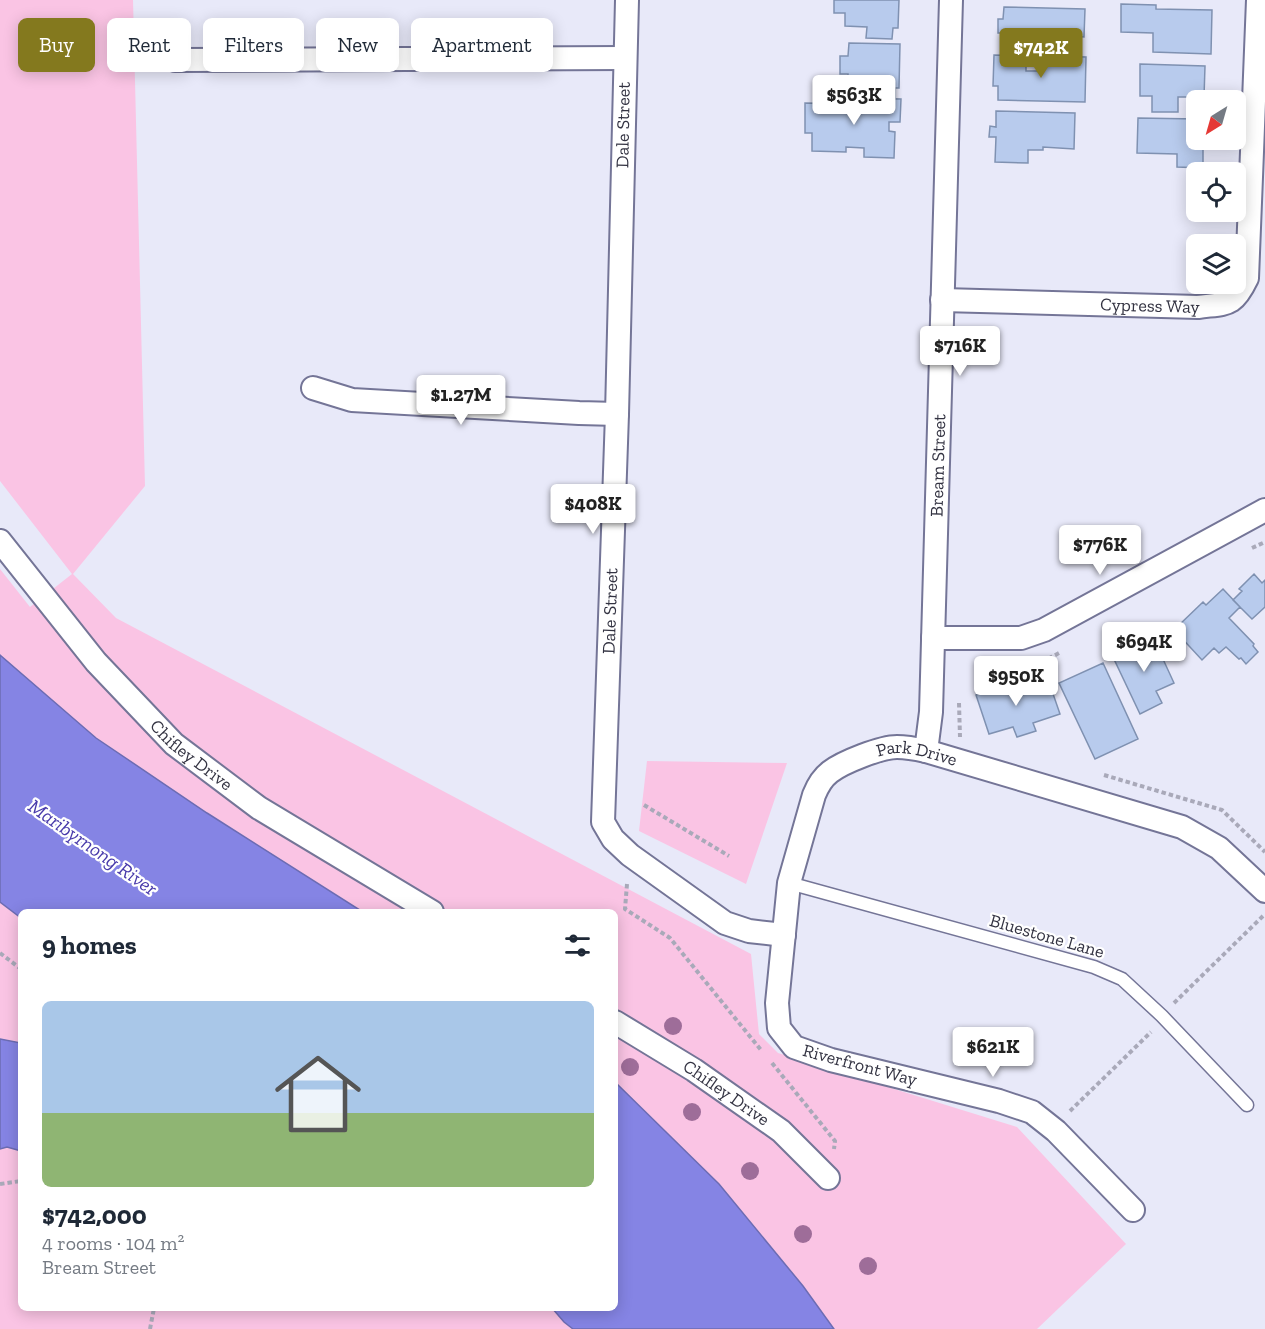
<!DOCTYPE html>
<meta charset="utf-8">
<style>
body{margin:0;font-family:"Zilla Slab",serif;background:#f2f2f3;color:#1f2937;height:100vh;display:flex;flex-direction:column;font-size:22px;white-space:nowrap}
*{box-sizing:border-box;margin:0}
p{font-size:20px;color:#747a83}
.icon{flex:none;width:33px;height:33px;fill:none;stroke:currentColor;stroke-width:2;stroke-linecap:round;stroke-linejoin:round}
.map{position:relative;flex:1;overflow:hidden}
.drawer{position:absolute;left:18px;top:909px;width:600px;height:402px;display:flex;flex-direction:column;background:#fff;border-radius:9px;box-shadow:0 3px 15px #0003}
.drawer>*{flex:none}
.banner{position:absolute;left:18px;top:18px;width:600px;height:54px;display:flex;gap:12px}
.needle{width:39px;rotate:217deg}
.controls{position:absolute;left:1186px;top:90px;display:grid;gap:12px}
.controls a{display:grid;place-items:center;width:60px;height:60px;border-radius:9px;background:#fff;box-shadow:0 3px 15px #0003;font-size:30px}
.price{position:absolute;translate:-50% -51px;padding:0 14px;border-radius:6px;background:#fff;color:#222;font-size:20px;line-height:39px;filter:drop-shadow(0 2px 3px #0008)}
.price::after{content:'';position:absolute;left:50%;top:36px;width:18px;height:14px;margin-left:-9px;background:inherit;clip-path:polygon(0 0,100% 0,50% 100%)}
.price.on{background:#84791e;color:#fff}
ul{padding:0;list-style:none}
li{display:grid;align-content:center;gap:12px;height:318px;padding:0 24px}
li span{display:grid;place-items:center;height:186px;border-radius:9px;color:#555}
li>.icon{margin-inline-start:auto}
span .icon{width:108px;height:108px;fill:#fffc;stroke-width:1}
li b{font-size:26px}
h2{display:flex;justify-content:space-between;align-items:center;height:72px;padding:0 24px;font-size:26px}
.tag{padding:0 21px;border-radius:9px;background:#fff;box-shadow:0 3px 15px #0003;font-size:21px;line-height:54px}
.tag.on{background:#84791e;color:#fff}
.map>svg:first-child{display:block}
.green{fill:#fac4e4}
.water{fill:#8584e4;stroke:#6c6cb3;stroke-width:1.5}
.building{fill:#b8cbed;stroke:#7f91b1;stroke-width:1.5}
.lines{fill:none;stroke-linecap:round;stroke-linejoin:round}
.service-casing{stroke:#747597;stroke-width:15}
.minor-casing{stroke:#747597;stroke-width:26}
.path{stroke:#a9a9b9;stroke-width:4;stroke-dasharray:4.5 3;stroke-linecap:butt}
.service{stroke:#fff;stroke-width:12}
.minor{stroke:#fff;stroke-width:22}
.tree{fill:#9e6d99}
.labels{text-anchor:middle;stroke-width:4.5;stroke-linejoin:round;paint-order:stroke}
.street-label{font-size:18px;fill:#333342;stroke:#fff}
.water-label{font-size:20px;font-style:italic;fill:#493bab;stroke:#fff}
</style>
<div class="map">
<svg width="1265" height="1329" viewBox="0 0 1265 1329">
<rect width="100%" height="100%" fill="#e8e9f9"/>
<path class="green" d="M0,0H133L145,486L73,574L116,618L751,954L759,1034L778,1053L1017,1127L1126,1244L1037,1329H834L803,1286L719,1184L615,1082V912H363L207,813L96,738L0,655V569L30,607L72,574L0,481Z
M647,761L787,763L746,884L639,831Z
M0,902L21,918V1308H552L564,1322L573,1329H0Z"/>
<path class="water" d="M0,655L96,738L207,813L363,912H21V918L0,902Z
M0,1039L21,1043V1151L7,1147L0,1149Z
M615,1082L719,1184L803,1286L834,1329H573L564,1322L552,1308H615Z"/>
<path class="building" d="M834,0H899L898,28H893L892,39L866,38L867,27L845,26V13H834Z
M1121,4L1156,5V9L1212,10L1211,54L1153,52V33L1121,32Z
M1004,7L1085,9L1084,37L1072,36V45L1028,44V54L1002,53L1003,33H998V19H1003Z
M849,43L900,44L899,88H895V99L867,98V87H848V74H840V56H848Z
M994,55L1026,56V71H1042V56L1086,57L1085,102L998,100V86H993Z
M1140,64L1205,66L1204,97H1178V112H1152V96H1140Z
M861,98L901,99L900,122H889V131L895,132L894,158L864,157V148L846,147V152L812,151V133H805V103L861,104Z
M996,111L1075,113L1074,149L1043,147V150H1028V163L995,162L996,137H989L990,126L996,127Z
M1138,118L1197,119V140H1206V147L1203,146V168L1177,167V154L1137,153Z
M1254,574L1262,583L1265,580V607L1252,619L1233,600L1242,591L1239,589Z
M1223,589L1240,607L1229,618L1254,644L1253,646L1258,652L1246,664L1241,658L1239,659L1226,647L1219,653L1214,648L1202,660L1177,633L1180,630L1177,627L1203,602L1206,605Z
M1151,633L1174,683L1156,691L1162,703L1140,714L1113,657L1135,647L1133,642Z
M1103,663L1138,739L1095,759L1059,683Z
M1027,678L1033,694L1051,688L1060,714L1033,723L1036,731L1017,737L1013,727L989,734L976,695L999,688L998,685L1012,679L1013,683Z"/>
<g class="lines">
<defs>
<path id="service" d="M789,883L1094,967L1122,979L1162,1016L1247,1105"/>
<g id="minor">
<path d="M627,0L617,414L603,822L613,839L630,855L725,923L749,931L784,935"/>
<path d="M175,60L625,58"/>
<path id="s1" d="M942,300L1198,307C1228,303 1233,307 1247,278L1258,0"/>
<path d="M313,388L352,400L579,413L617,414"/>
<path id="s2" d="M0,541L96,662L174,744L259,808L432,912"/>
<path d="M933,638H1021L1044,630L1265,510"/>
<path id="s3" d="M926,751L931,712L951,0"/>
<path id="s4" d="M615,1022L694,1070L781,1131L828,1178"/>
<path id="s5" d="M1133,1210L1056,1131L1032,1112L999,1101L831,1060L794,1047L779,1028L777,1003L789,883L814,795C818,785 822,778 830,772C843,762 881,747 897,747C907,747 917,749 926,751L1182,827L1219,848L1265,891"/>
</g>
</defs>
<use href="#service" class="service-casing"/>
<use href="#minor" class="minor-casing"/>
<path class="path" d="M134,61H151
M1252,548L1265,542
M998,666L1033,667L1059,653
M959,703L960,737
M1104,775L1222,810L1265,852
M644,805L729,856
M627,884L625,909L670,938L761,1050
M0,953L21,969
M1174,1003L1263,916
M772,1063L835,1141L834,1149
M1070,1111L1151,1032
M0,1184L21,1181
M150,1329L154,1308"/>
<use href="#service" class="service"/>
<use href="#minor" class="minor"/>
</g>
<g class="tree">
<circle cx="673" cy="1026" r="9"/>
<circle cx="630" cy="1067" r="9"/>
<circle cx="692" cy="1112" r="9"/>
<circle cx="750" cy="1171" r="9"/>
<circle cx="803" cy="1234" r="9"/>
<circle cx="868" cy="1266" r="9"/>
</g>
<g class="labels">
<g class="street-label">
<text transform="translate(623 125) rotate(-89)" y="6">Dale Street</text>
<text dy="6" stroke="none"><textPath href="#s1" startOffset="208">Cypress Way</textPath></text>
<text dy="6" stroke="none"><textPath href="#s3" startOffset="286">Bream Street</textPath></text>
<text transform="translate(610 611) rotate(-88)" y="6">Dale Street</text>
<text dy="6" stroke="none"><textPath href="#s2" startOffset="288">Chifley Drive</textPath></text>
<text dy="6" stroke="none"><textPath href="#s5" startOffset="770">Park Drive</textPath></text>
<text transform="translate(1047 936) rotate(16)" y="6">Bluestone Lane</text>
<text transform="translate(860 1065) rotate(15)" y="6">Riverfront Way</text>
<text dy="6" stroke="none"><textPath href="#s4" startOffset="132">Chifley Drive</textPath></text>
</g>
<g class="water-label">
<text transform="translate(93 847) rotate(35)" y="7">Maribyrnong River</text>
</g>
</g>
</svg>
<div class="controls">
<a><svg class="needle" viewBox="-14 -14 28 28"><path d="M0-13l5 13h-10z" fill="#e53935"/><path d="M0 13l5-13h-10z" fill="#747a83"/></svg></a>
<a><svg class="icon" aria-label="locate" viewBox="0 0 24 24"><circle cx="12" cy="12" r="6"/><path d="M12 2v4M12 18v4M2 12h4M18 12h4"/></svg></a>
<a><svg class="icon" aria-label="layers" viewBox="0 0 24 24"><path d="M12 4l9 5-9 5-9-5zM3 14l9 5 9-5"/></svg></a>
</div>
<b class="price on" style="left:1041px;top:79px">$742K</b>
<b class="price" style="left:854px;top:126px">$563K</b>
<b class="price" style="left:960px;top:377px">$716K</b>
<b class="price" style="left:461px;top:426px">$1.27M</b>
<b class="price" style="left:593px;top:535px">$408K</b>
<b class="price" style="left:1100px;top:576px">$776K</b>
<b class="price" style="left:1144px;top:673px">$694K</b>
<b class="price" style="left:1016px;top:707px">$950K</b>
<b class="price" style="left:993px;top:1078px">$621K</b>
<div class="banner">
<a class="tag on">Buy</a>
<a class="tag">Rent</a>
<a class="tag">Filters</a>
<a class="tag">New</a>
<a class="tag">Apartment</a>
</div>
<section class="drawer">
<h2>9 homes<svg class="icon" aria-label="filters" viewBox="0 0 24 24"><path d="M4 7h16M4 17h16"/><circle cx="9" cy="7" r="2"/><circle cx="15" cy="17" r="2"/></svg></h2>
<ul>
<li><span style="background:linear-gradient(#a9c7e8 60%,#8fb573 0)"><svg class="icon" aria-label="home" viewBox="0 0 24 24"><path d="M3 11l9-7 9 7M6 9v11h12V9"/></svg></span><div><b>$742,000</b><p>4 rooms · 104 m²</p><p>Bream Street</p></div></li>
</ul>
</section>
</div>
